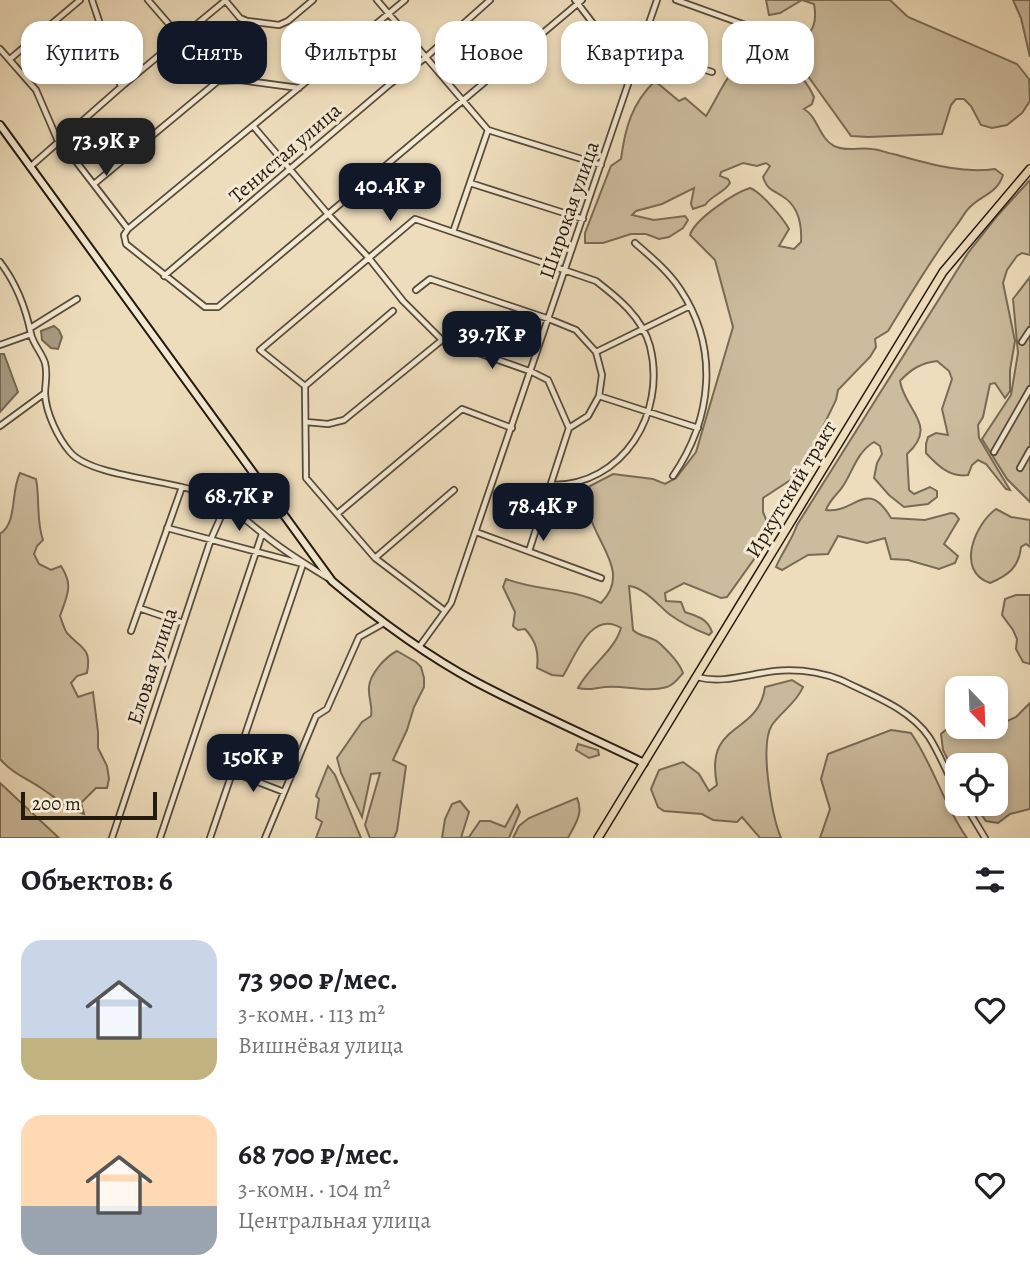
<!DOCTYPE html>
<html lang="ru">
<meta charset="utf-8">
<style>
body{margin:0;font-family:Alegreya,serif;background:#f2f2f2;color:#202124;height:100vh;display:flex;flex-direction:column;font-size:26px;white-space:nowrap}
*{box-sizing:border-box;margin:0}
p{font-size:23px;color:#757577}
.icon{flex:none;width:38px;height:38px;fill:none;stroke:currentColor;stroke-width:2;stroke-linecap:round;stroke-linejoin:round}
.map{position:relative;height:838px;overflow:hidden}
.sheet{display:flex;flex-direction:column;background:#fff;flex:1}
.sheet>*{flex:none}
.banner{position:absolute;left:21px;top:21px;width:989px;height:63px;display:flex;gap:14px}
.needle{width:46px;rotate:157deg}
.tools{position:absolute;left:945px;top:676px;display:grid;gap:14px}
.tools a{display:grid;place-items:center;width:63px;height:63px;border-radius:14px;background:#fff;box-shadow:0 4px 10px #0003;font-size:35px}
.scale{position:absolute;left:21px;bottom:18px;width:136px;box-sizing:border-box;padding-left:7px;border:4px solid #241a0e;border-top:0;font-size:19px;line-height:24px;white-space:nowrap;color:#241a0e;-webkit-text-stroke:5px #f4e9d3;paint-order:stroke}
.price{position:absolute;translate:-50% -60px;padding:0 16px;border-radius:14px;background:#111827;color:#fff;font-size:23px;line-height:46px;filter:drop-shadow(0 2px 4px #0008)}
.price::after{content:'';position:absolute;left:50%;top:42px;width:21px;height:16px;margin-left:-10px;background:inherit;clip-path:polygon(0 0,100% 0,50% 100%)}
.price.active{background:#222;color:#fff}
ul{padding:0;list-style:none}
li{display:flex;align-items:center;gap:21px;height:175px;padding:0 21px}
li span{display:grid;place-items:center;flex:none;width:196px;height:140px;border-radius:21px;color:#555}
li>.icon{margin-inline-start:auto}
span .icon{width:84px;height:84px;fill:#fffc;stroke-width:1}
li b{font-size:30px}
h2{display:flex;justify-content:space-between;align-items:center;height:84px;padding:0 21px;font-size:30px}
.chip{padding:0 24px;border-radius:21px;background:#fff;box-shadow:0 4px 10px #0003;font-size:24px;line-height:63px}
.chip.active{background:#111827;color:#fff}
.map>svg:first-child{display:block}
.green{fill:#ccbc9e;stroke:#786b56;stroke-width:2}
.water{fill:#a99b81;stroke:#746753;stroke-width:2}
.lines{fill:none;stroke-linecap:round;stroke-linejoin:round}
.street-casing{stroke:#564b3a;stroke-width:8}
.secondary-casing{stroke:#241a0e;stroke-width:10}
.primary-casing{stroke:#241a0e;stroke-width:10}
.street{stroke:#f4e9d3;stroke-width:4.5}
.secondary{stroke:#f4e9d3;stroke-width:6}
.primary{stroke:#eeddbc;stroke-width:7}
.labels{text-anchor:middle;stroke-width:6;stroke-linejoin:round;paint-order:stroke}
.street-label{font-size:21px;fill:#241a0e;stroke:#f4e9d3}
</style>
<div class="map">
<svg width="1030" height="838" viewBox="0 0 1030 838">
<rect width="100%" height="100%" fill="#eeddbc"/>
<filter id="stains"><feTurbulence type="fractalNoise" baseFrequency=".00286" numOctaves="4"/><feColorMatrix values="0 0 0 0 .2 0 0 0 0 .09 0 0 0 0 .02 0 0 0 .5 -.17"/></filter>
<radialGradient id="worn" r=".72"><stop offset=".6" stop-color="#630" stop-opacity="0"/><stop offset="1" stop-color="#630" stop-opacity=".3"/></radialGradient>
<path class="green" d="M766,0H890L908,17L1017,64L1029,79L1030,101L1022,113L1007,125L992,128L981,125L971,106L964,99H956L951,105L942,134L868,137L851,136L795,58C800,33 820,37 814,4L802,0L780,13L769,15Z
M1013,0H1030V57L1021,18Z
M758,50C783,55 803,73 814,97L812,104L804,109C818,117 819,138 834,146C846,152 860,147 872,149C879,149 886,153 893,154C927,163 960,174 995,169L1003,175C997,194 981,195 969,208C964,213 961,220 956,226C931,259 910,295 888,331L875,339L876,347L870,357L838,390L836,400L817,439L798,475L763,498V512L772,534L727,597L721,598L684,583L665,593L666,601L681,602L685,612C698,617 707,618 712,632L709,635C696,630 680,622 669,614C657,604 645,588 629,586L633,630C640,637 650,636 658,642C667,650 679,662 683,673C678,679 674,685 667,687C646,693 626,685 605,687C594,688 589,691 578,688C589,666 614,652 621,628C591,609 575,657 563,676L552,675L537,668C539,652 536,641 525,629L518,630L513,626L515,612L503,587L506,579C537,591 572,588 601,603C639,565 574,530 590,486L613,474L653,479L665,484L676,478L696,452L733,327L715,260L690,235C695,219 734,193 750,188C761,192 783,218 789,229L779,246L794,249L801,242C802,224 799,206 782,196C772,190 767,189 763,177L770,166L766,163L757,166L743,163L721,172L720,176L728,179L730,183C724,193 712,195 705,205L693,209L691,204L694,188L662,204L636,211L632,215L654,220L685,216L688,220L683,228L669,237L659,239L646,234H631L603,243H585V233L611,166L621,159C625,128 632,103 655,81L679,101L685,98L706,116C721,92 730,63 758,50Z
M1030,180V255L1022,253L1017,256L1007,270L1003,283L1015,341L1010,370V391L1005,398L995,383L990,384L983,417L978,425L979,438L1010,490L1006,489L986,464L978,460L972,465L968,475C950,478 937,465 926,453V444L928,437L936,433L948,435L942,409L952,379L949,371L937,361C921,363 911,369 900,381C905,411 939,425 907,454L909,490L914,494L930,487L937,491V497L928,504L904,507L889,495L874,478L877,463L882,454L880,446L874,442C857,452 853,471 843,486C838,494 830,499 826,510C855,514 867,477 891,518L925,520L951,513L955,514L959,519L944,544L958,556L955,563L939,569L908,560L891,559L885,538L867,543L838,536L828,554L808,555L782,570L776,567C782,552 792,540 797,525L968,253L998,215Z
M1030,277V502L1007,479L982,439L1011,395L1018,353L1013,299Z
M20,473L36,479C40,499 36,521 43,540L37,546L34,554L39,564L51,570L61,566C74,586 67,595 60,616C62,621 64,629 67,633C81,649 92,647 87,673L77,676L71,683L78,697L93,692L98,732V748L107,766L109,779L107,788H96L81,803L84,814C67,808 56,798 41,788C26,778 12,773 0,759V534C18,522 10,493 20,473Z
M996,509L1011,517L1030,520V547L1026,544L1021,547C1019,567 1009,575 990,583C955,571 975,524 996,509Z
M1016,595H1030V664L1023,662L1016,649L1017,639L1013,630L1002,615L1005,599Z
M397,651L416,662L421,667L424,678V687L414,707L407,730L393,760L406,766L397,831L394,838H370L365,825L380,773L371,774L362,817L341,773L337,758L362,722L371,716C373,706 368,698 369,687C370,674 385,657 397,651Z
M792,680L803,687C797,702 782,711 772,725C759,745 772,816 781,838H760L742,817L737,822L713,820L702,814L664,811L658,807L651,789L659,770L683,762L699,774L709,791L717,785C704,720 758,737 765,687Z
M1030,703V809L1010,814L998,823L986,821L973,803H996V765H957V778L943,750L941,734L954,723L957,726L979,732L988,730L1016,717Z
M891,730L911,733C934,766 944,806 967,838H820L830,809L821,779L828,754Z
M578,744L598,750L599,755L589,758L576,750Z
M328,766L335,775L361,838H316L322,822L316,818L319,799L316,796Z
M0,783L59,838H0Z
M577,798C584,814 575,824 568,838H513L519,826L529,818Z
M460,801L469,812L461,838L469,837L480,821H490L505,827L517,805L520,812L509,838H442L445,819L452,804Z"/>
<path class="water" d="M54,326L59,330L62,337L58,349L51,348L42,340L41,331Z
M0,354H4L18,392L0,412Z"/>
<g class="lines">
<defs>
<path id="street" d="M92,0L121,87
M148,0L218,81L240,80L299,88
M225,0L240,18L247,21L279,25L288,21L313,0
M377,0L488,130
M657,0L640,49L712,72
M676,0L751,27
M0,49L36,90L58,141L68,151L128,229L124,235L126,244L205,307H218L582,0
M10,59L80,0
M254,127L327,213L368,257L403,301L442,340
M488,130L601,165
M30,167L121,87L226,0
M470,183L583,219
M94,184L218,81
M128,229L405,0
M453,232L488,130
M635,243C651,257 668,271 680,289C720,349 712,419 673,476
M0,262C16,283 26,309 31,334C33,344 42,353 45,363C48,374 45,383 45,394C46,413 58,438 70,452C91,477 173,480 206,494C228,503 244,519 262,533C282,550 305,564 328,578
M164,276L390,84L425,58L490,0
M416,290L430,279L549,319L576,330L596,352L602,375L599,396L588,416L569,428
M32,327L77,299
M1022,342L1030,330
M0,345L31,334
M596,352L690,306
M305,386L393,311
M599,396L698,428
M306,422L328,424L344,420L442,340L532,372L548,380L569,428L529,551
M0,426L45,393
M994,452L1030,389
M1020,468L1030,450
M337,514L462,409L512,428
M167,528L303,564L210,838
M476,532L601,578
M375,558L454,490
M139,608L183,623
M445,611L375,558L306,478L305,386L260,350L415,219L596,281C618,298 642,317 650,346C667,413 623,486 551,485
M131,631L182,487
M419,647L451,603L640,49L595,26L575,0
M697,677C723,684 748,674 775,671C797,669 820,672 841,680C871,695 909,708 929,737C940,754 947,774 957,791
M232,772L284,792
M964,803L985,838
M112,838L211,539L226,505
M160,838L262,534
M265,838L316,716L327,709L359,637L384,623"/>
<path id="secondary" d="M0,125L332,581C377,619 424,654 476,682C531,711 588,736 644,763"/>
<path id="primary" d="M598,838L943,272L1030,169"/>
</defs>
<use href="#street" class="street-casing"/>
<use href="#secondary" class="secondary-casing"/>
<use href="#primary" class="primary-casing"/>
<use href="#street" class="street"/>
<use href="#secondary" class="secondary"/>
<use href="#primary" class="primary"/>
</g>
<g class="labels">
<g class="street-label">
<text transform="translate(285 153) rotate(-41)" y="7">Тенистая улица</text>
<text transform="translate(569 210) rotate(-71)" y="7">Широкая улица</text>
<text transform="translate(791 489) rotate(-59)" y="7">Иркутский тракт</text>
<text transform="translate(152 666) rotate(-72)" y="7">Еловая улица</text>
</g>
</g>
<rect width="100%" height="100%" filter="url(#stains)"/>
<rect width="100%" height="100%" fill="url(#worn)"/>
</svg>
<div class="tools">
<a><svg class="needle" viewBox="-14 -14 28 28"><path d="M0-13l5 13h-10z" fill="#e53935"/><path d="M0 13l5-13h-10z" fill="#757577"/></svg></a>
<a><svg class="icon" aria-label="locate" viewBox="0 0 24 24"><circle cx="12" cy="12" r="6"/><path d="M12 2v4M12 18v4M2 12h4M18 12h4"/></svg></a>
</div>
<div class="scale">200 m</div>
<b class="price active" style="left:106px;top:178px">73.9K ₽</b>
<b class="price" style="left:390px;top:223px">40.4K ₽</b>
<b class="price" style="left:492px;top:371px">39.7K ₽</b>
<b class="price" style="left:239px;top:533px">68.7K ₽</b>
<b class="price" style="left:543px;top:543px">78.4K ₽</b>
<b class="price" style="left:253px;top:794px">150K ₽</b>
<div class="banner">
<a class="chip">Купить</a>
<a class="chip active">Снять</a>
<a class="chip">Фильтры</a>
<a class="chip">Новое</a>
<a class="chip">Квартира</a>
<a class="chip">Дом</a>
</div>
</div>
<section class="sheet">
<h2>Объектов: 6<svg class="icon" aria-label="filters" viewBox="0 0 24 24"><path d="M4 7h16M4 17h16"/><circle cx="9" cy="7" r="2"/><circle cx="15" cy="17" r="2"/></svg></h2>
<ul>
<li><span style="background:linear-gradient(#c9d6e8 70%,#c2b280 0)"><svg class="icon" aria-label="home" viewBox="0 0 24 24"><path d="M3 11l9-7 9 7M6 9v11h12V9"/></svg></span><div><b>73 900 ₽/мес.</b><p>3-комн. · 113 m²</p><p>Вишнёвая улица</p></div><svg class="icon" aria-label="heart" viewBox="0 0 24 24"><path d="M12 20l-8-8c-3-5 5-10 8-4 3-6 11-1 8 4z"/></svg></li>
<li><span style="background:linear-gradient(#ffd9b3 65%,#9aa5b1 0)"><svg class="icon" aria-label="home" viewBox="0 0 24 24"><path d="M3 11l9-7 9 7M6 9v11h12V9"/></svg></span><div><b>68 700 ₽/мес.</b><p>3-комн. · 104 m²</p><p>Центральная улица</p></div><svg class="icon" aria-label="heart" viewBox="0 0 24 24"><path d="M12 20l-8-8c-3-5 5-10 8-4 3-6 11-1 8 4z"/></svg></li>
</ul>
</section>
